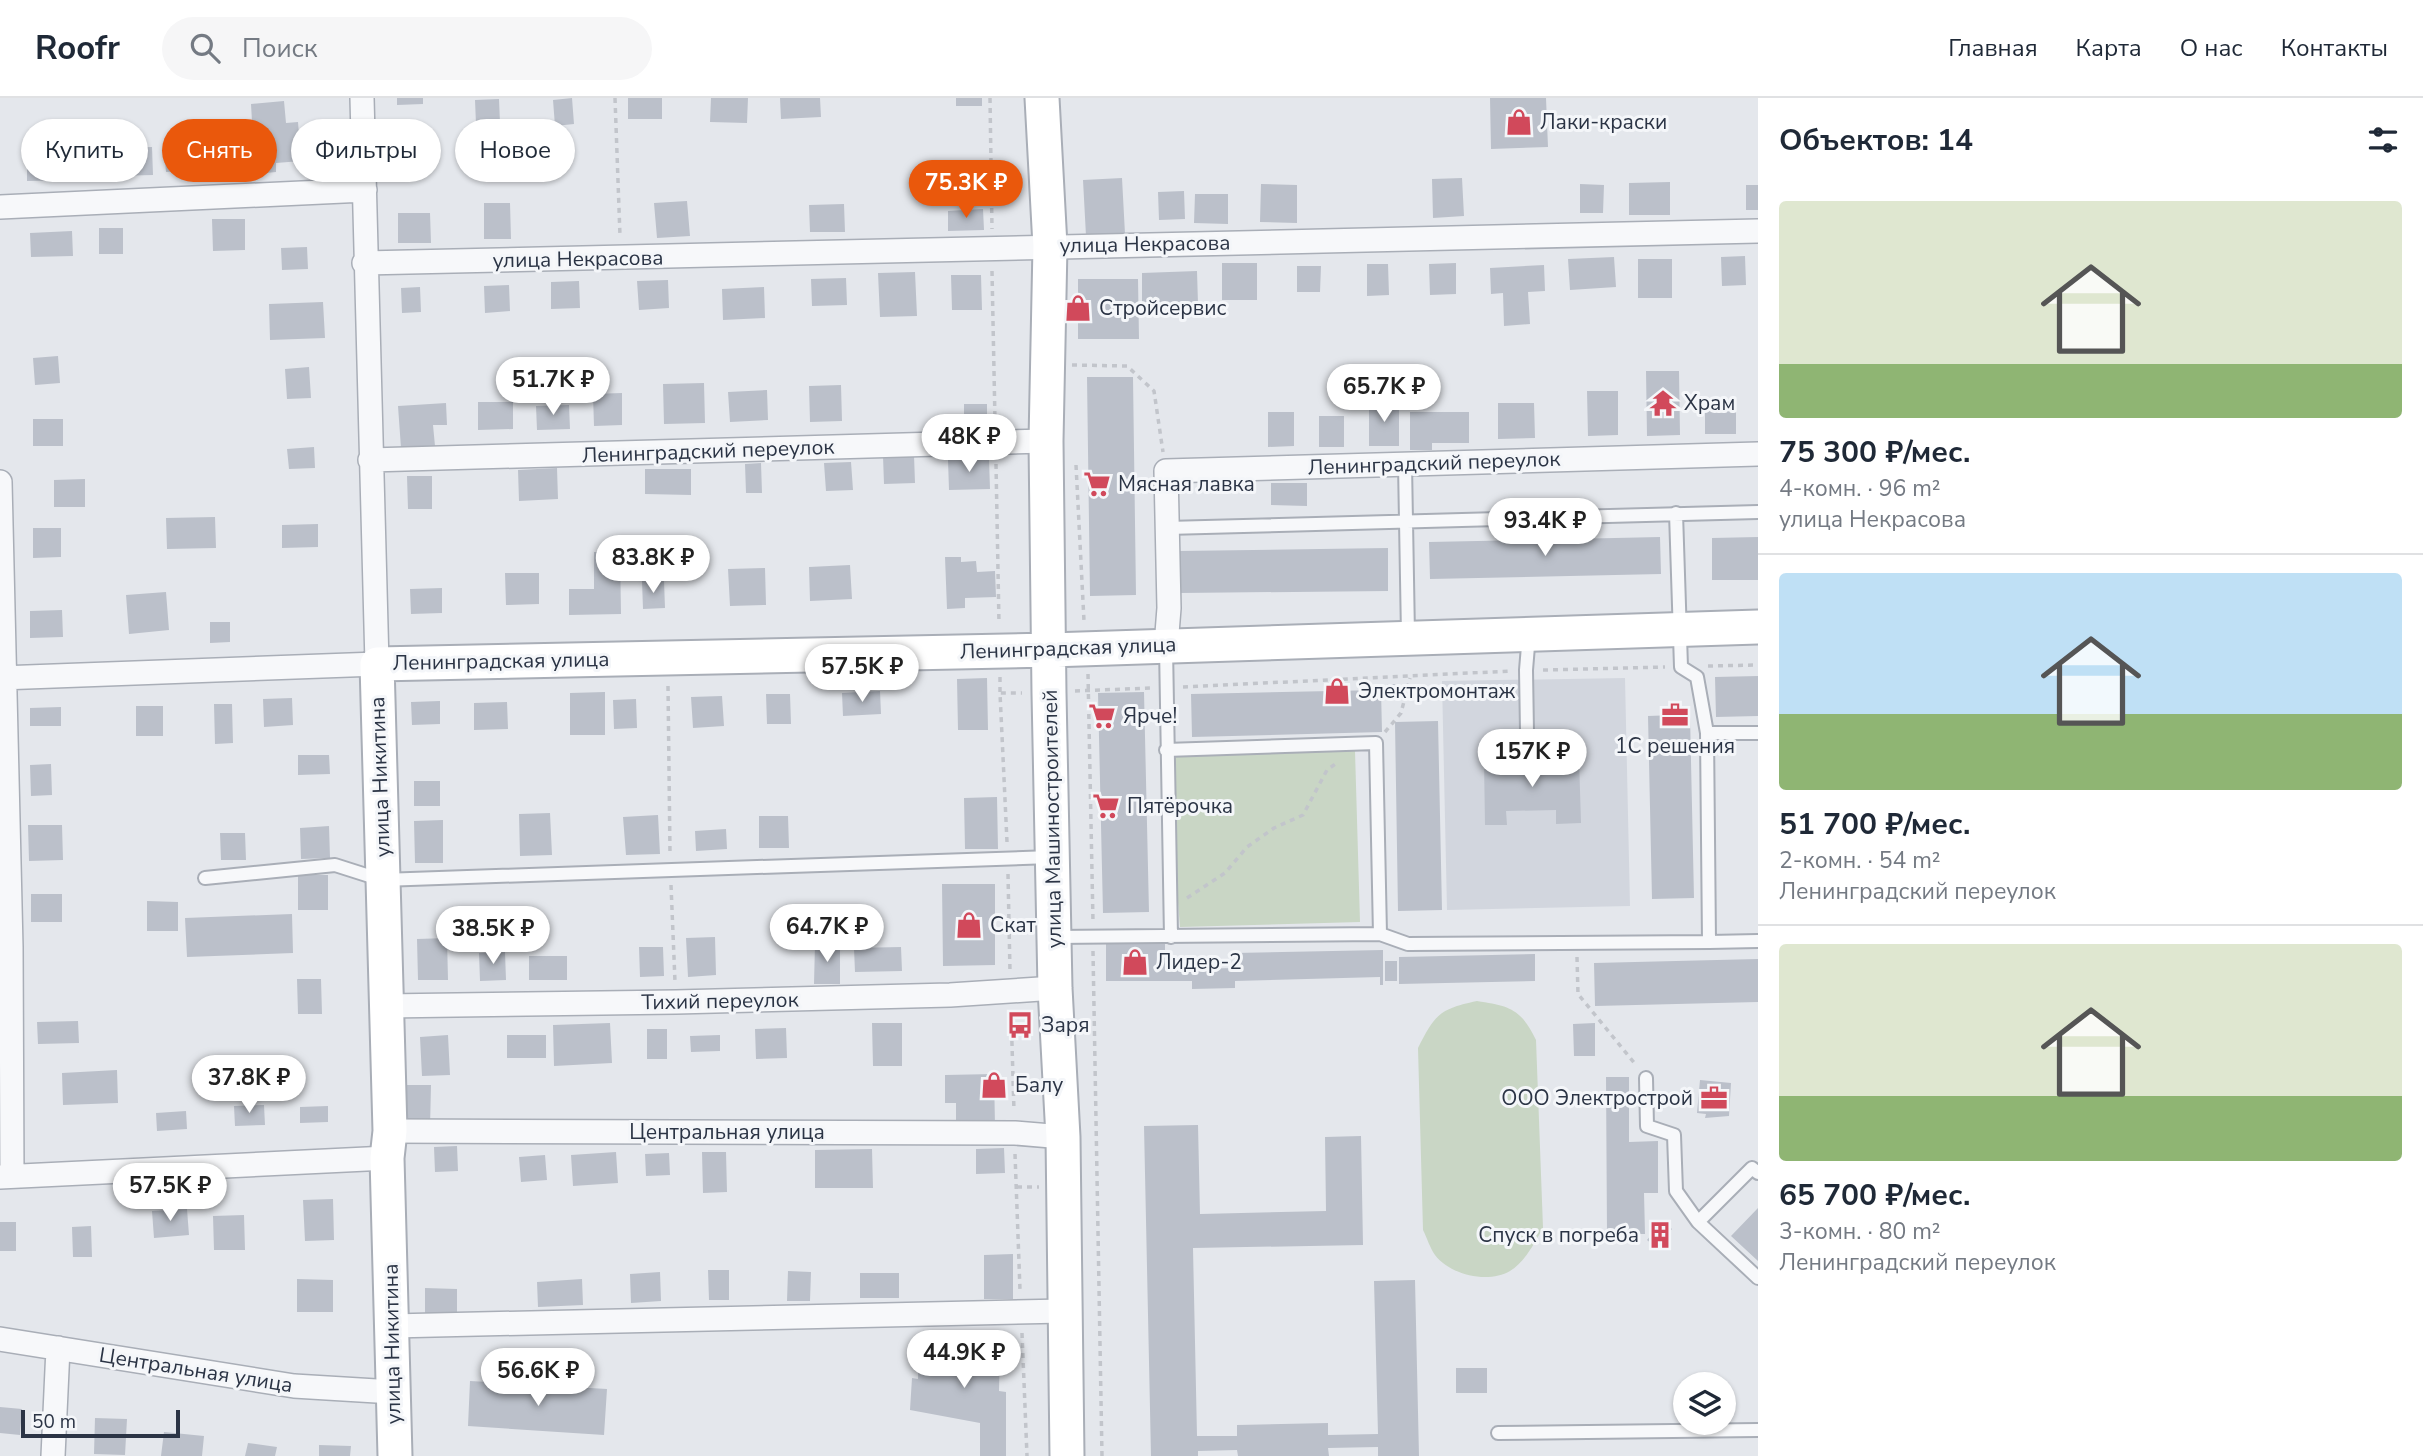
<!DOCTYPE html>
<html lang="ru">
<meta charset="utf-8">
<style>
body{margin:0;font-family:"Nunito Sans",sans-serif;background:#f6f6f7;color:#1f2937;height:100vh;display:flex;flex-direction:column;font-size:26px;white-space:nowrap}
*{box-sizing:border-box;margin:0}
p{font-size:23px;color:#747a83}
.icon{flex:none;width:38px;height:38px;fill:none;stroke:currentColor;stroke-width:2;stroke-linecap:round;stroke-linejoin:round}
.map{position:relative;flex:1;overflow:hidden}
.details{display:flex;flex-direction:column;background:#fff;width:665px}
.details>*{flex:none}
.top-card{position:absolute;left:21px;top:21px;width:665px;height:63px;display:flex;gap:14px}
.tools{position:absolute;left:1673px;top:1274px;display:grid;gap:14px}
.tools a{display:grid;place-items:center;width:63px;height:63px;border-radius:50%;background:#fff;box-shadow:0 2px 5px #0004;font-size:35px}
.scale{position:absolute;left:21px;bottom:18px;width:159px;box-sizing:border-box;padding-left:7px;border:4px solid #2b3445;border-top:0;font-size:19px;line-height:24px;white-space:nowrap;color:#2b3445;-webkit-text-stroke:5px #f4f6f9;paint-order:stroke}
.price{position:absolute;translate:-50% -60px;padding:0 16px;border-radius:24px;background:#fff;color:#222;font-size:23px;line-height:46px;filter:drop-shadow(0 2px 4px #0008)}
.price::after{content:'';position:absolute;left:50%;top:42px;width:21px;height:16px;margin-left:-10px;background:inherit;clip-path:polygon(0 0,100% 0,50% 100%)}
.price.selected{background:#ea580c;color:#fff}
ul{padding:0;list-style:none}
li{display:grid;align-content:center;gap:14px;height:371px;padding:0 21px}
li+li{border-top:2px solid #e0e1e3}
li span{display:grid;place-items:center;height:217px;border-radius:7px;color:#555}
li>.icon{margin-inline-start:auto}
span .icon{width:126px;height:126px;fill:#fffc;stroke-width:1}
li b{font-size:30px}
h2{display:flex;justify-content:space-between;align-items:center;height:84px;padding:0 21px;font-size:30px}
.tag{padding:0 24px;border-radius:32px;background:#fff;box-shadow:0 2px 5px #0004;font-size:24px;line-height:63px}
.tag.selected{background:#ea580c;color:#fff}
header{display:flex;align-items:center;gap:42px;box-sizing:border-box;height:98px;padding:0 35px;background:#fff;border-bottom:2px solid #e0e1e3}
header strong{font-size:33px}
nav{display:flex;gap:38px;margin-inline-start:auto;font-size:24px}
.search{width:490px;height:63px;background:#f6f6f7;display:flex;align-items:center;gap:18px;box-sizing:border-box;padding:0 24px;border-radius:38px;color:#747a83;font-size:26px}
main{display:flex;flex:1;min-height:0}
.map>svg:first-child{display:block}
.built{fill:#d2d6de}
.green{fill:#c9d6c5}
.building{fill:#bbc0ca}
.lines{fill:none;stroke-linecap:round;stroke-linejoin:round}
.lane-casing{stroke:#a9aeb7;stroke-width:16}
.street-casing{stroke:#a9aeb7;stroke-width:26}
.secondary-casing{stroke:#a9aeb7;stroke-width:37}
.path{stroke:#c2c5cb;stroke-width:3.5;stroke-dasharray:5 5;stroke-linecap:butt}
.lane{stroke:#f7f8fa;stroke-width:12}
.street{stroke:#f7f8fa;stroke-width:23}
.secondary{stroke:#fff;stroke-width:33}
.labels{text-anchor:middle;stroke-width:6;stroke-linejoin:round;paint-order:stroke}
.poi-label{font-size:21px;fill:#2b3445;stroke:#f4f6f9;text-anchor:start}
.street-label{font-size:21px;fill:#2b3445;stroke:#f4f6f9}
</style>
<header>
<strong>Roofr</strong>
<div class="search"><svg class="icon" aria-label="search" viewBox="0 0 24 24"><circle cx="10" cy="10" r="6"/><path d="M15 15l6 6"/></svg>Поиск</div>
<nav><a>Главная</a><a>Карта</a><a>О нас</a><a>Контакты</a></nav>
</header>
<main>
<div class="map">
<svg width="1758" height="1358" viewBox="0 0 1758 1358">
<rect width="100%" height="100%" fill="#e4e7ec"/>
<path class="built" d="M1625,580L1630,808L1447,812L1442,583Z"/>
<path class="green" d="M1355,653L1360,824L1180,829L1176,779L1175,658Z
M1477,903C1510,908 1521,911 1536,942L1543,1130C1535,1144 1525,1164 1510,1173C1488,1186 1450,1177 1435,1157C1430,1150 1427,1140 1423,1132L1418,950C1435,916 1440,911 1477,903Z"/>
<path class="building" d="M397,0H423V6L397,7Z
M572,0L574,26L555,28L553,2Z
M628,0H662V21H628Z
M711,0H748L747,25L710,24Z
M780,0H820L821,19L781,21Z
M956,0H982V8H956Z
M1490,0H1546L1548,49L1491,51Z
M499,1L500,25L476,26L475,2Z
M284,3L286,25L298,24L301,63L276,65V74L255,76L251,6Z
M244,45L247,67L221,70L218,49Z
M85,49L86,82L27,83V51Z
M152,49L153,77L114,78V50Z
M191,50L192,73L166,74L164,52Z
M1122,80L1125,136L1086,138L1083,82Z
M1462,80L1464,118L1433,120L1432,81Z
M1670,84V117H1629V85Z
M1261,86L1297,87V125L1260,124Z
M1580,86L1604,87L1603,115H1580Z
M1746,87H1758V112H1746Z
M1184,93L1185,121L1159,122L1158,94Z
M1195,96H1228V126L1194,125Z
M687,103L690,138L657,140L654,105Z
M484,105H510L511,141H484Z
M844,106L845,134H810L809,107Z
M983,111L984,132L948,133V113Z
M398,115H430L431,145H398Z
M212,121H245V152L213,153Z
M99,130H123V156H99Z
M72,133L73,158L31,159L30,135Z
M307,149L308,171L282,172L281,150Z
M1745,158L1746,187L1722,188L1721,159Z
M1614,159L1616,189L1570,192L1568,161Z
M1638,161H1672V200H1638Z
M1222,165H1257V202H1222Z
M1456,165V196L1430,197L1429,166Z
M1367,166H1388L1389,197L1367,198Z
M1544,167L1545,193L1528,194L1530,226L1504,228L1503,195L1491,196L1490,170Z
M1297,168H1321L1320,194H1297Z
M1197,173L1198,206L1142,207V175Z
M915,174L917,218L880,219L878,175Z
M951,177H981L982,212H952Z
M846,180L847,207L812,208L811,181Z
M1078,181H1138L1139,241H1078Z
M668,182L669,210L639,212L637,183Z
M579,183L580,210L551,211V184Z
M509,187L510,213L485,215L484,188Z
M420,189L421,214L402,215L401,190Z
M764,189L765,220L723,222L722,191Z
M323,204L325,240L270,242L269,206Z
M58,258L60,285L35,287L33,260Z
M309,269L311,300L287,301L285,271Z
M1646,273H1679L1680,337L1647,338Z
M1087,279H1133L1136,497L1090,498Z
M704,285L705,325L664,326L663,286Z
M841,287L842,323L810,324L809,288Z
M767,292L768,322L730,324L728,294Z
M1587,293H1618V337L1588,338Z
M622,295V327L594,328L593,296Z
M478,304H513V331L478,332Z
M1369,304H1399V348H1369Z
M446,305L447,327H433L435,348L401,350L398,308Z
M1498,305H1534L1535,340L1498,341Z
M964,306H987V336H964Z
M569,307L570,331L537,332L536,308Z
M1705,308H1736V336H1705Z
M1268,314H1294V348L1268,349Z
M1410,314H1469V345H1432V352H1410Z
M1319,318H1344V349H1319Z
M33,321H63V348H33Z
M314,349L315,370L289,371L287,351Z
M914,357L915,385L884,386L883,358Z
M989,361L990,391L949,392L948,362Z
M851,364L853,392L826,393L824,365Z
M761,365L762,395H746L745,366Z
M557,370L558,401L519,403L518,372Z
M645,371H691V397L645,396Z
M407,378H432V411H408Z
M85,381V409H54V382Z
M1271,385H1307V408L1271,407Z
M215,419L216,450L167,451L166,420Z
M318,426V449L282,450V427Z
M33,430H61V459L33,460Z
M1660,439L1661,476L1430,481L1429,444Z
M1758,439V482H1712V440Z
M1388,450V493L1180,495L1179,453Z
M594,454H620L621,516L569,517V491H594Z
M945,459H961V464L976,463L977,474L995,473L996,499L965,500V510L947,511Z
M850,467L852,501L810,503L809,469Z
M765,470L766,507L730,508L728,471Z
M505,475H539V506L506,507Z
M642,483H664L665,510L643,511Z
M442,490V515L411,516L410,491Z
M166,494L169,532L129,536L126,497Z
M62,512L63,539L30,540V513Z
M210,524H230V544L210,545Z
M1758,578V618L1716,619L1715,579Z
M987,580L988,632H958L957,581Z
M1387,586H1399L1400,595L1387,596Z
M1381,592L1382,634L1192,639L1191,596Z
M880,593L881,616L843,618L842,595Z
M605,594V637H570V595Z
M1144,594L1149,814L1103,815L1098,595Z
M766,596H790L791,626H767Z
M722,598L724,628L693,630L691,599Z
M292,600L293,627L264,629L263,601Z
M636,601L637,630L614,631L613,602Z
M440,603V626L412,627L411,604Z
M507,604L508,631L474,632V605Z
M214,606H232L233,645L215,646Z
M136,608H163V638H136Z
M61,609V628H30V610Z
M1675,617H1690L1694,800L1652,801L1648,618Z
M1438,623L1442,812L1398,813L1395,624Z
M298,657H329L330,676L298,677Z
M1579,661L1581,725L1556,726V712L1506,713L1507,727H1485L1484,663Z
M51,666L52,697L31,698L30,667Z
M414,683H440V708H414Z
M997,699L998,751H965L964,700Z
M550,715L552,757L520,758L519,716Z
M658,717L660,756L626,757L623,719Z
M759,718H788L789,750H759Z
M443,722V765H415L414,723Z
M28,727H62L63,762L29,763Z
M329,728L330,760L301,761L300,730Z
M726,731L727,751L696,753L695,733Z
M220,735H245L246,762H221Z
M298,777H328V812H298Z
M942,786H995V867L943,868Z
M31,796H62V824H31Z
M147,803L178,804V833H147Z
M292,816L293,855L187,859L185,820Z
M715,839L716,877L688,879L686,840Z
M447,840L448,882H418L417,841Z
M1165,845V863L1191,862V871L1235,870V855L1383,852V887H1380V879L1235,883V890L1192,891V883H1106V846Z
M815,846H840V886H814Z
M639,849H663L664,878L640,879Z
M901,849L902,873L855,874L854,850Z
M505,854L506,882L480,883L479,855Z
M1535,856V883L1399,886V859Z
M529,858H567V882H529Z
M1758,861V904L1595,908L1594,865Z
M1385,863H1397V883H1385Z
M297,881H321L322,916H298Z
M78,923L79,945L38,946L37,924Z
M610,925L612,965L554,968L553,927Z
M872,925H902V968H873Z
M1595,925V958H1574L1573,926Z
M786,930L787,960L756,961L755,931Z
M647,931H667V961H647Z
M448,937L450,977L422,978L420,939Z
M507,937H546V960H507Z
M720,937V953L691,954L690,938Z
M117,972L118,1005L63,1007L62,975Z
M994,976L995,1028H956V1005H945V977Z
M1606,979H1629V1044L1658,1043V1095H1644L1645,1136H1607Z
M1700,982L1731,985L1729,1018L1705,1020L1706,1016L1697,1015Z
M403,987H431L430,1030H403Z
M264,1007L265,1027L235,1028L234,1008Z
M328,1008V1024L300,1025V1009Z
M186,1013L187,1031L157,1033L156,1015Z
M1198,1027L1200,1116L1326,1113L1325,1039L1361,1038L1363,1147L1193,1150L1197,1338H1237V1327L1328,1325V1337L1378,1336L1374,1183L1415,1182L1419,1358H1378V1349L1328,1350L1329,1358H1238L1237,1352L1198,1353V1358H1151L1144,1028Z
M457,1048L458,1073L435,1074L434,1049Z
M1004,1050L1005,1075L976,1076V1051Z
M872,1051L873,1090H815V1052Z
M616,1054L618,1085L573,1088L571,1057Z
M702,1054H726L727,1094L703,1095Z
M669,1055L670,1077L646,1078L645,1056Z
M545,1057L547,1082L521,1084L519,1059Z
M333,1101L334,1142L305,1143L303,1102Z
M1758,1110V1163L1731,1138Z
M187,1111L189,1137L154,1140L152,1113Z
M244,1117L245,1152H214L213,1118Z
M1663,1123L1672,1131L1657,1150L1647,1142Z
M0,1124H16V1153H0Z
M91,1128L92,1159H73L72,1129Z
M1013,1156V1201H984V1157Z
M708,1172H729V1202H709Z
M788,1173L811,1174L810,1203H787Z
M660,1174L661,1203L631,1205L630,1176Z
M860,1175H899V1200H860Z
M297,1181L333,1182V1214H297Z
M582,1181L583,1207L538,1209L537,1184Z
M425,1190L457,1191V1221H425Z
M919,1247L1000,1249L999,1293L1006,1294V1358H980V1325L910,1312L912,1280L918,1281Z
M1456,1270H1487V1295H1456Z
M470,1283L607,1291L604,1337L468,1328Z
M0,1309L22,1311L20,1337L0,1335Z
M95,1320L127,1321L125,1357L94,1356Z
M164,1334L204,1338L202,1358H161Z
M248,1345L277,1349L275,1358H245Z
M319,1347L351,1348L350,1358H319Z"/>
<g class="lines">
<defs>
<path id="lane" d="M1405,366L1408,537
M1676,415L1681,569L1697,579L1707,635L1709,844L1758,843
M1167,430L1758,414
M1166,549L1171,839
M1527,634L1526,572L1529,536
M1707,635H1758
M1166,652L1376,645L1380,836
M205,780L335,767L382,782L1051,759
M1055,839L1380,836L1408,846L1709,844
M1646,980L1647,1028L1674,1037L1676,1093L1698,1124
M1758,1075L1752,1070L1698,1124L1758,1180
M1498,1335L1758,1332"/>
<path id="street" d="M0,109L365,92
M364,165L1758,133
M370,362L1046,343
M0,384L11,849L12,1078
M1166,548L1169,510L1166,373L1758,356
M0,580L377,566L362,0
M385,908L676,904L950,897L1055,890
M390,1033L1015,1035L1063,1039
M0,1079L387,1060
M392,1228L1064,1213
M0,1241L294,1288L393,1294
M53,1358L58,1250"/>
<path id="secondary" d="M1042,0L1050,148L1046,343L1049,595L1055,890L1063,1039L1067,1358
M395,1358L387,1060L390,1033L377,566L1050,552L1758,529"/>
</defs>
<use href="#lane" class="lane-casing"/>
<use href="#street" class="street-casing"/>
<use href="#secondary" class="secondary-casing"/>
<path class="path" d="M615,0L620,138
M990,0L992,131
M992,173L995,323
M1072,267L1127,268L1154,293L1163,354
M996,366L999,526
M1076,367L1084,523
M1708,568L1758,567
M1543,572L1665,569
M1088,576L1093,824
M1000,579V595
M668,588L670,755
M1183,589L1511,573
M1075,593L1151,590
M1385,634L1401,615L1410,580
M1007,744L1000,595H1022
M1008,776L1010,874
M671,787L675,884
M1187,800L1225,775L1247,749L1274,730L1303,717L1327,672L1338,664
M1093,853L1102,1358
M1577,859L1578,896L1636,967
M1011,913L1014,1013
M1015,1056L1020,1192
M1017,1089H1039
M1022,1235L1027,1358"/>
<use href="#lane" class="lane"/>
<use href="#street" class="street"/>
<use href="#secondary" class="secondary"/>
</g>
<defs>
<symbol id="shop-bare" viewBox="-9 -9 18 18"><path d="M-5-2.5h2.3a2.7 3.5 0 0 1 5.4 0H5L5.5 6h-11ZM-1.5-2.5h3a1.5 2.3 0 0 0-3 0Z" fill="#d1495b" stroke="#f4f6f9" stroke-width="2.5" paint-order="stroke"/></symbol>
<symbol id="temple-bare" viewBox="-9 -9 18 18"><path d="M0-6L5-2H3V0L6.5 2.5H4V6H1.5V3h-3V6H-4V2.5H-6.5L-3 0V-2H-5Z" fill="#d1495b" stroke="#f4f6f9" stroke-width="2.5" paint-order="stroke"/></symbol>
<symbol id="supermarket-bare" viewBox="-9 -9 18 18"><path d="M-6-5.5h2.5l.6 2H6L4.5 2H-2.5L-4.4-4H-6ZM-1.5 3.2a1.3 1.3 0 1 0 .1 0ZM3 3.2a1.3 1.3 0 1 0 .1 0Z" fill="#d1495b" stroke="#f4f6f9" stroke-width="2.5" paint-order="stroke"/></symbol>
<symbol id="office-bare" viewBox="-9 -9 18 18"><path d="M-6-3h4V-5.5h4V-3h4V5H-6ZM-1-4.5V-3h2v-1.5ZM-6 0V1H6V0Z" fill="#d1495b" stroke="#f4f6f9" stroke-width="2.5" paint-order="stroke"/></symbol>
<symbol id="bus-bare" viewBox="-9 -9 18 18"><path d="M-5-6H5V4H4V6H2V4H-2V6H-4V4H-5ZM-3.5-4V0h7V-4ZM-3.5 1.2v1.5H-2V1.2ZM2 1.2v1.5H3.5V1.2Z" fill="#d1495b" stroke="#f4f6f9" stroke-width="2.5" paint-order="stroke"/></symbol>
<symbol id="building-bare" viewBox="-9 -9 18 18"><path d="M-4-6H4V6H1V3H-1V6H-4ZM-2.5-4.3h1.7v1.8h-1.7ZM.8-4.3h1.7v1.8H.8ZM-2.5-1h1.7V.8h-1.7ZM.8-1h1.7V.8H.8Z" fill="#d1495b" stroke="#f4f6f9" stroke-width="2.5" paint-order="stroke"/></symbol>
</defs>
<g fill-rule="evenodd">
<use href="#shop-bare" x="1500" y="5" width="38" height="38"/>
<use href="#shop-bare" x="1059" y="191" width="38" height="38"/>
<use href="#temple-bare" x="1644" y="286" width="38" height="38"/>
<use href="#supermarket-bare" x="1078" y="367" width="38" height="38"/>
<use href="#shop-bare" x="1318" y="574" width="38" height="38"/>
<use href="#office-bare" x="1656" y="598" width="38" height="38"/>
<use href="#supermarket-bare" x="1083" y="599" width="38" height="38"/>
<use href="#supermarket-bare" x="1087" y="689" width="38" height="38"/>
<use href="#shop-bare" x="950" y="808" width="38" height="38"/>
<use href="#shop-bare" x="1116" y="845" width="38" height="38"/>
<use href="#bus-bare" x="1001" y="908" width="38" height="38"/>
<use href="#shop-bare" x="975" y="968" width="38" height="38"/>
<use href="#office-bare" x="1695" y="981" width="38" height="38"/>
<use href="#building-bare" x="1641" y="1118" width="38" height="38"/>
</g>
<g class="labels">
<g class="poi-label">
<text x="1540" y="31">Лаки-краски</text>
<text x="1099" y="217">Стройсервис</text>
<text x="1684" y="312">Храм</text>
<text x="1118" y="393">Мясная лавка</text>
<text x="1358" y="600">Электромонтаж</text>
<text x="1123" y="625">Ярче!</text>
<text x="1675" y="655" text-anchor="middle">1С решения</text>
<text x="1127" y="715">Пятёрочка</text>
<text x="990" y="834">Скат</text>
<text x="1156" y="871">Лидер-2</text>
<text x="1041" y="934">Заря</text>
<text x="1015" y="994">Балу</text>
<text x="1693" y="1007" text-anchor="end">ООО Электрострой</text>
<text x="1639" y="1144" text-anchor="end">Спуск в погреба</text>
</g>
<g class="street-label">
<text transform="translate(1145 146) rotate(-1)" y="7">улица Некрасова</text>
<text transform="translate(578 161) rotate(-1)" y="7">улица Некрасова</text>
<text transform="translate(708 353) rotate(-2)" y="7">Ленинградский переулок</text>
<text transform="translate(1434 365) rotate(-2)" y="7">Ленинградский переулок</text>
<text transform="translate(1068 550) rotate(-2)" y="7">Ленинградская улица</text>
<text transform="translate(501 563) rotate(-1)" y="7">Ленинградская улица</text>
<text transform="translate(380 679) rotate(-92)" y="7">улица Никитина</text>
<text transform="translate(1052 721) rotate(-91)" y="7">улица Машиностроителей</text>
<text transform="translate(720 903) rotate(-1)" y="7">Тихий переулок</text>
<text x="727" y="1041">Центральная улица</text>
<text transform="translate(392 1246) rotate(-91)" y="7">улица Никитина</text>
<text transform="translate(196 1272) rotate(9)" y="7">Центральная улица</text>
</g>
</g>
</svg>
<div class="tools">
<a><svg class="icon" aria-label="layers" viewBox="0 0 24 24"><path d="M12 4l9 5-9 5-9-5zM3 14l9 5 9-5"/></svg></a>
</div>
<div class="scale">50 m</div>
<b class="price selected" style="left:966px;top:122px">75.3K ₽</b>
<b class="price" style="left:553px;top:319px">51.7K ₽</b>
<b class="price" style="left:1384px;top:326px">65.7K ₽</b>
<b class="price" style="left:969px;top:376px">48K ₽</b>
<b class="price" style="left:1545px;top:460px">93.4K ₽</b>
<b class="price" style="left:653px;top:497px">83.8K ₽</b>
<b class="price" style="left:862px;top:606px">57.5K ₽</b>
<b class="price" style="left:1532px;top:691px">157K ₽</b>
<b class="price" style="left:827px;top:866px">64.7K ₽</b>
<b class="price" style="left:493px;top:868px">38.5K ₽</b>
<b class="price" style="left:249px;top:1017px">37.8K ₽</b>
<b class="price" style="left:170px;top:1125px">57.5K ₽</b>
<b class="price" style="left:964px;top:1292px">44.9K ₽</b>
<b class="price" style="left:538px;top:1310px">56.6K ₽</b>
<div class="top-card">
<a class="tag">Купить</a>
<a class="tag selected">Снять</a>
<a class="tag">Фильтры</a>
<a class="tag">Новое</a>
</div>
</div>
<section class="details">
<h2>Объектов: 14<svg class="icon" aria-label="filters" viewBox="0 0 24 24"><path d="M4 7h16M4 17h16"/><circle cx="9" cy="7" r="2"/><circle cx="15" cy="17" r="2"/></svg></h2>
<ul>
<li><span style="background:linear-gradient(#dfe7d0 75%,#8fb573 0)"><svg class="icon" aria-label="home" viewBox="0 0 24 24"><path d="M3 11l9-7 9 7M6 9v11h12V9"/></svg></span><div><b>75 300 ₽/мес.</b><p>4-комн. · 96 m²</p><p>улица Некрасова</p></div></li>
<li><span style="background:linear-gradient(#bfe0f5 65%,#8fb573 0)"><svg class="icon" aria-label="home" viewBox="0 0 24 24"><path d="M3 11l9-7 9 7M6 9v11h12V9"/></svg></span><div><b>51 700 ₽/мес.</b><p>2-комн. · 54 m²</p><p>Ленинградский переулок</p></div></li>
<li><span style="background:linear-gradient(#dfe7d0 70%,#8fb573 0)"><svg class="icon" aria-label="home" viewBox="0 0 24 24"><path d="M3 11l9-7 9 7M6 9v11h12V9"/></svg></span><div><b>65 700 ₽/мес.</b><p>3-комн. · 80 m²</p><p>Ленинградский переулок</p></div></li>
</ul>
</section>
</main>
